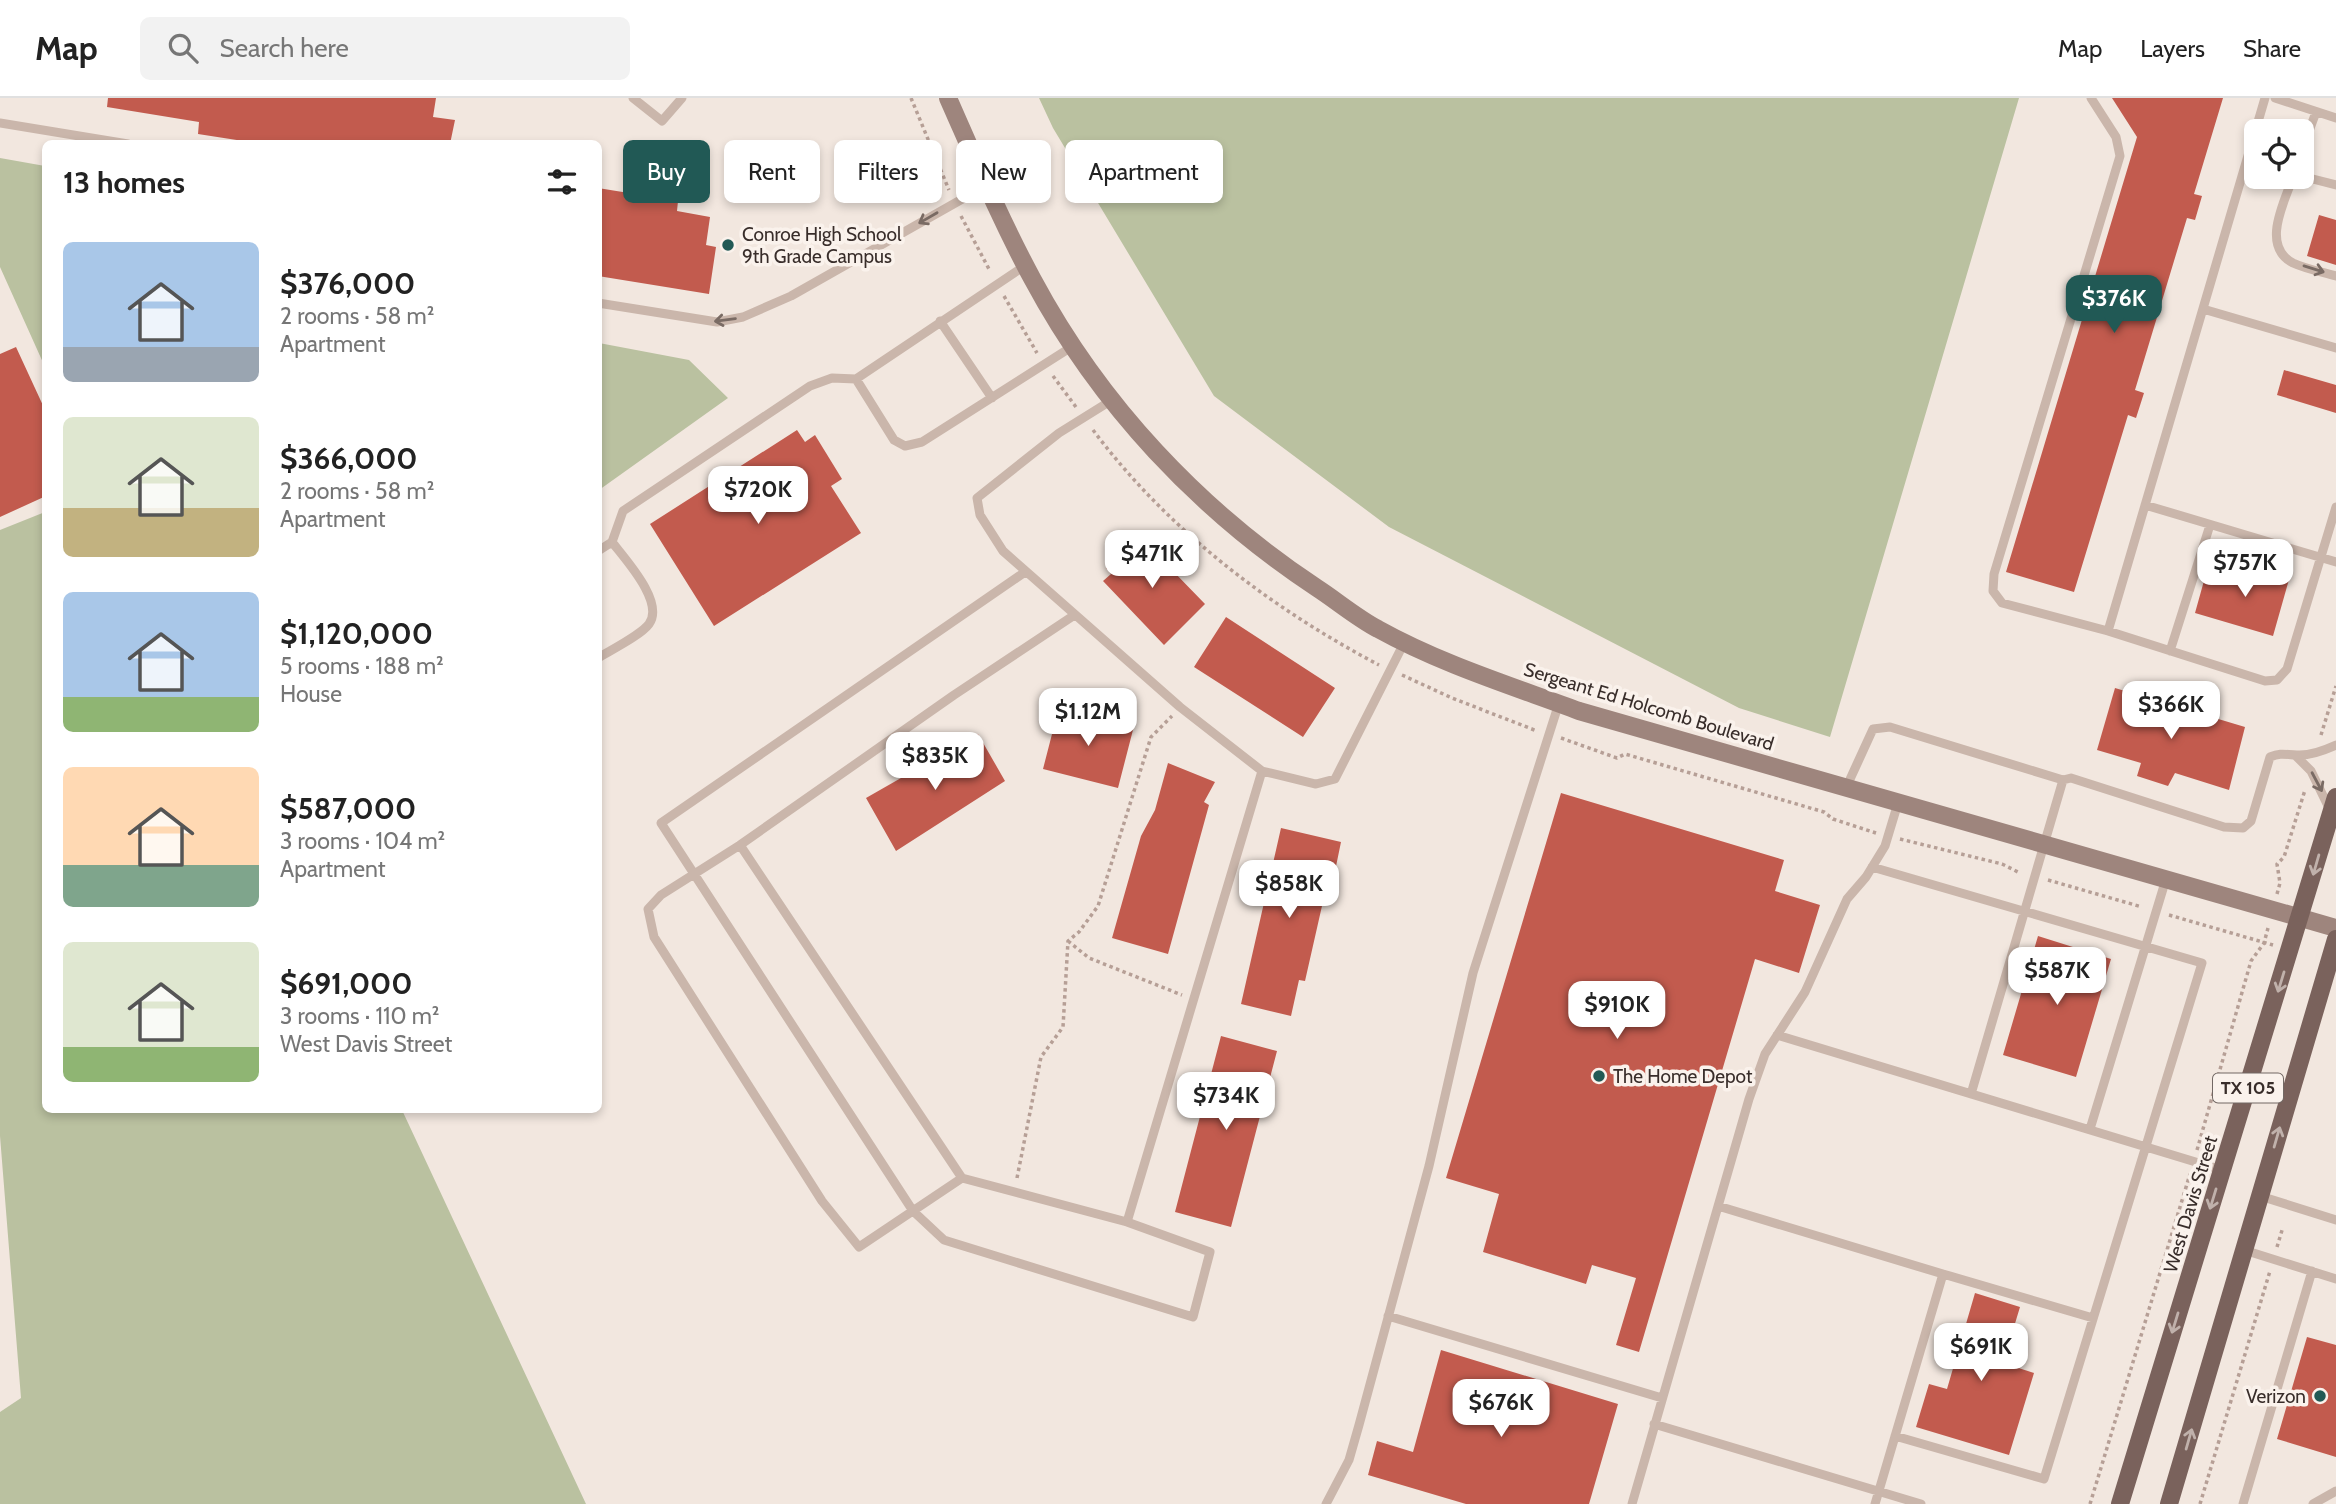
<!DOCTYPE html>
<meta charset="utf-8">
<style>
body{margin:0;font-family:Cabin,sans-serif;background:#f2f2f2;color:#222;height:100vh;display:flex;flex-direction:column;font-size:26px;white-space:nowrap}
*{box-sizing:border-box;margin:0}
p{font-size:23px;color:#767676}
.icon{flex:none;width:38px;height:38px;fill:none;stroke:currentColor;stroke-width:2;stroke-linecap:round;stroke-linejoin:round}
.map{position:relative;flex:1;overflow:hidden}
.drawer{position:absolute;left:42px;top:42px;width:560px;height:973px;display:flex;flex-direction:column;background:#fff;border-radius:10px;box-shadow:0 4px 10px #0003}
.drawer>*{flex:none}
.banner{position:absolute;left:623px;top:42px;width:665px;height:63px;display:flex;gap:14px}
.fabs{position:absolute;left:2244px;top:21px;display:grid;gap:14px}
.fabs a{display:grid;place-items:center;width:70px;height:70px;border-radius:10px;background:#fff;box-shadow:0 4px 10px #0003;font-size:35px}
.price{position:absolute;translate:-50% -60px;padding:0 16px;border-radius:14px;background:#fff;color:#222;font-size:23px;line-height:46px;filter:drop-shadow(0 2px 4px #0008)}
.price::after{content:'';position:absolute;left:50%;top:42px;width:21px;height:16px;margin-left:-10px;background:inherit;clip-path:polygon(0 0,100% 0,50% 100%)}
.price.selected{background:#215955;color:#fff}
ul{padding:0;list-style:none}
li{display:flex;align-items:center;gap:21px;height:175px;padding:0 21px}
li span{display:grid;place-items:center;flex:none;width:196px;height:140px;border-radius:10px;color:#555}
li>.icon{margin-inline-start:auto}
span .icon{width:84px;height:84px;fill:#fffc;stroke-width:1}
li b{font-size:30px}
h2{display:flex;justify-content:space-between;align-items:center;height:84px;padding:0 21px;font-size:30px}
.tag{padding:0 24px;border-radius:10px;background:#fff;box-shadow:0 4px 10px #0003;font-size:24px;line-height:63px}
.tag.selected{background:#215955;color:#fff}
header{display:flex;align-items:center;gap:42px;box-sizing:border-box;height:98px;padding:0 35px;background:#fff;border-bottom:2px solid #e0e0e0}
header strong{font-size:33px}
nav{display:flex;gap:38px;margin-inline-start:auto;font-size:24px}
.search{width:490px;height:63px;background:#f2f2f2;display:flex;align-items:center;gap:18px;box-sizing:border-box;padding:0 24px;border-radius:10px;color:#767676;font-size:26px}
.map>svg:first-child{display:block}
.green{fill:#bac1a0}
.building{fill:#c25b4e}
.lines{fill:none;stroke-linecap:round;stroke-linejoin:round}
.path{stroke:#b69f96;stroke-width:3.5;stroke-dasharray:3.5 3.5;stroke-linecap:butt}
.lane{stroke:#cab6ab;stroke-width:9}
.secondary{stroke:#9e857d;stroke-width:18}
.primary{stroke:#7a625c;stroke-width:18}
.oneway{stroke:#7a6b64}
.oneway2{stroke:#c0b1ab}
.poi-dot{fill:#215955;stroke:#faf2ec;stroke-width:2.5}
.labels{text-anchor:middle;stroke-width:7;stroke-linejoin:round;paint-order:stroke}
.shield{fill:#faf2ec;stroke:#726864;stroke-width:2}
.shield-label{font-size:18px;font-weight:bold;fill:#382d2a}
.poi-label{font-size:19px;fill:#382d2a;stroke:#faf2ec;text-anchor:start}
.street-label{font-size:19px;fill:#382d2a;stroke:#faf2ec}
</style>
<header>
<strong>Map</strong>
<div class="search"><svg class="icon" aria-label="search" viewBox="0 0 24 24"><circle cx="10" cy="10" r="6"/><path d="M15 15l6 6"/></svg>Search here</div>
<nav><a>Map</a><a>Layers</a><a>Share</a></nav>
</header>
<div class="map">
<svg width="2336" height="1406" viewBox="0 0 2336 1406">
<rect width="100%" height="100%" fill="#f2e7df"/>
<path class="green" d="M1039,0H2019L1830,639L1739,610L1389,429L1214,298L1053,30Z
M0,60L45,68V269L0,169Z
M599,245L689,262L728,300L599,392Z
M45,414L46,1012H402L586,1406H0V1314L21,1300L0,1038V432Z"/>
<path class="building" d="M108,0H436L433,19L455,22L450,46H263L198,36L199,24L107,9Z
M2112,0H2223L2194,96L2202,98L2195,122L2187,120L2135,292L2144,295L2136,320L2128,317L2074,494L2006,474L2137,39Z
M598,90L678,103L677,113L710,119L706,147L716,149L709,196L598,178Z
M2319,117L2336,122V167L2307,158Z
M16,249L46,314V398L0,419V256Z
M2284,272L2336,287V315L2277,297Z
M797,332L805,344L815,337L842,381L831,388L861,435L714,528L650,426Z
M1138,437L1205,506L1164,547L1103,483L1111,476L1106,470Z
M2254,467L2290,478L2273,538L2195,515L2207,472L2249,485Z
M1226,519L1335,590L1303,639L1194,569Z
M2115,590L2245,629L2229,692L2175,675L2168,688L2137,678L2141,665L2097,652Z
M1059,609L1134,628L1118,690L1043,671Z
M978,636L1005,683L896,753L866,700Z
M1168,665L1215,684L1204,704L1209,707L1168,856L1112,840L1141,738L1155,712Z
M1561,695L1784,762L1775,793L1820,807L1799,875L1755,861L1639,1254L1616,1247L1636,1180L1592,1167L1586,1186L1483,1154L1499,1096L1446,1080Z
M1281,730L1341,744L1334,778L1329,777L1305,883L1299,882L1291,918L1241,906Z
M2038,838L2111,861L2076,979L2003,957Z
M1221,938L1277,953L1231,1129L1175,1114Z
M1975,1195L2020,1209L2003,1265L2034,1275L2009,1357L1916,1329L1929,1286L1947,1291Z
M2307,1239L2336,1247V1359L2277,1341Z
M1441,1252L1618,1306L1589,1406H1466L1368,1377L1377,1343L1413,1354Z"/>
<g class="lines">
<path class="path" d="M911,0L949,92
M961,118L990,173
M1004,198L1037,255
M1053,278L1076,309
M1093,332C1168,432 1269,509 1379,567
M1402,577L1452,600L1537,633
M2321,637L2336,588
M1561,640L1617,660L1625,656L1824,714L1833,721L1876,735
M1900,741L2002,766L2020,775
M2048,782L2142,809
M2277,796L2280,785L2277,766L2284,759L2305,692
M2169,817L2273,847
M1068,843L1089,860L1182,897
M2197,1052L2251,863L2264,845L2268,830
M1017,1080L1041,959L1063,929L1068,843L1079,834L1098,808L1151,639L1172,618
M2277,1149L2283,1129
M2090,1406L2190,1076
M2200,1406L2270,1173"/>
<path class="lane" d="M633,0L662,23L682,0
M2091,0L2116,39L2120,58L1994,476L1993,493L2002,505L2108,533L2265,583L2277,582L2287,571L2336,409
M2275,0L2336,20
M0,25L128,46
M2301,55L2316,14
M2301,78L2336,87
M2293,79C2285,103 2260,148 2293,165C2306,171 2322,174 2336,178
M1026,167L856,281L894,342L905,348L922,344L1073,248
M598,205L717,224L743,219L791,198L987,87
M2203,211L2336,250
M940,223L992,300
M1112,302L1059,335L977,400L980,417L1003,453L1180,609L1262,673L1316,686L1335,681L1405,543
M2145,407L2336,464
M598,453L612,444L623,413L810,288L832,280L856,281
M1025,474L661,725L913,1113L944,1142L1193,1219L1210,1154L1127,1124L1262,673
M1073,518L954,597L740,747L962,1080L1127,1124
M2108,533L2265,0
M2170,553L2210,427
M598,560C611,552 641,537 649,526C665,504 625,461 612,444
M2296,658L2311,673L2330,712
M1846,690L1873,631L1890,629L2063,682
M740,747L661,797L648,811L654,839L822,1103L859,1149L962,1080
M1872,769L2202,865L2044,1381L1895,1338
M1777,937L2222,1072
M1971,996L2063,682L2071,680L2224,729L2243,730L2251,723L2270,659C2282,654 2286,657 2297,657C2310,658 2325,652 2336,647
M2090,1031L2166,781
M2260,1098L2336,1122
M1718,1108L1943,1176L1875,1406
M2244,1152L2336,1181
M1943,1176L2093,1220
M1388,1218L1662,1300
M1654,1326L1921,1406
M1326,1406L1349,1362L1359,1327L1429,1068L1473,875L1559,605
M1632,1406L1749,1001L1765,956L1805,894L1847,801L1866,779L1885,748L1898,705
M2243,1406L2312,1173
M2313,1406L2336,1393"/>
<path class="secondary" d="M948,0C975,61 1001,123 1033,182C1100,307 1199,412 1317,490C1337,503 1357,520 1378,531C1441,566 1512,588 1579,613L2336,830"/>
<path class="primary" d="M2120,1406L2336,699
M2169,1406L2336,841"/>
</g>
<defs><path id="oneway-shaft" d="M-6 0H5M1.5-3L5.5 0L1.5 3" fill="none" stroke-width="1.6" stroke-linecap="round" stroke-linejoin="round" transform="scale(1.75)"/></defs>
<g class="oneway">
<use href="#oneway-shaft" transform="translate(928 120) rotate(150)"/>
<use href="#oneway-shaft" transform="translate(2314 171) rotate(17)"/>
<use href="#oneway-shaft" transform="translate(725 222) rotate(173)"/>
<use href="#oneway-shaft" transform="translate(2317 684) rotate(62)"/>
</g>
<g class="oneway2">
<use href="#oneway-shaft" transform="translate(2316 767) rotate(106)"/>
<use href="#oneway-shaft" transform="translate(2281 884) rotate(107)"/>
<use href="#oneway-shaft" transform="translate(2277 1039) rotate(-74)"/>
<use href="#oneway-shaft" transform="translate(2213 1101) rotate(107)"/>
<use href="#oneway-shaft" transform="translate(2175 1225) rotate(107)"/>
<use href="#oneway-shaft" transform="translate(2189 1341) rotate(-74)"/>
</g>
<g class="poi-dot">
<circle cx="728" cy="147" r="7"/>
<circle cx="1599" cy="978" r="7"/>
<circle cx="2320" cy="1298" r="7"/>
</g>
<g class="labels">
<rect class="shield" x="2213" y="975.5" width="70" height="29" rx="5"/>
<g class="shield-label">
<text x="2248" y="996">TX 105</text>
</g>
<g class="poi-label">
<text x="742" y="143">Conroe High School<tspan x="742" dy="22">9th Grade Campus</tspan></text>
<text x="1613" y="985">The Home Depot</text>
<text x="2306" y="1305" text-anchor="end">Verizon</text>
</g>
<g class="street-label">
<text transform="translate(1649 608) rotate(17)" y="7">Sergeant Ed Holcomb Boulevard</text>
<text transform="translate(2190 1106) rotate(-73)" y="7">West Davis Street</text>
</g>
</g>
</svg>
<div class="fabs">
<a><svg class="icon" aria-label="locate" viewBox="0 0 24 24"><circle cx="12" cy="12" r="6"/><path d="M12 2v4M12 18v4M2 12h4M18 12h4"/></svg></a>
</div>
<b class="price selected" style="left:2114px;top:237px">$376K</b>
<b class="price" style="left:758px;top:428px">$720K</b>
<b class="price" style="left:1152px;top:492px">$471K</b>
<b class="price" style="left:2245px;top:501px">$757K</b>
<b class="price" style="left:2171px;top:643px">$366K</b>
<b class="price" style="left:1088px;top:650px">$1.12M</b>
<b class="price" style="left:935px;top:694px">$835K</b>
<b class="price" style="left:1289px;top:822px">$858K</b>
<b class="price" style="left:2057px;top:909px">$587K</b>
<b class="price" style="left:1617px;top:943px">$910K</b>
<b class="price" style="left:1226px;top:1034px">$734K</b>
<b class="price" style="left:1981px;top:1285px">$691K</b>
<b class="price" style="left:1501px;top:1341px">$676K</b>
<div class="banner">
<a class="tag selected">Buy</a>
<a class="tag">Rent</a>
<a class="tag">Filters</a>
<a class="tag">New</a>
<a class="tag">Apartment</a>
</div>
<section class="drawer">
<h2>13 homes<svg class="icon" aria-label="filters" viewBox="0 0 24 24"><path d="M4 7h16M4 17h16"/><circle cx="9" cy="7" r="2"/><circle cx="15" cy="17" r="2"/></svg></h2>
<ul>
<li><span style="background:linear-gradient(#a9c7e8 75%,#9aa5b1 0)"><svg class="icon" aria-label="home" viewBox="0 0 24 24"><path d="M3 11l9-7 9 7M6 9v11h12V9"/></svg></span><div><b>$376,000</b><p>2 rooms · 58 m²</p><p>Apartment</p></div></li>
<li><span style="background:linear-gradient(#dfe7d0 65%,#c2b280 0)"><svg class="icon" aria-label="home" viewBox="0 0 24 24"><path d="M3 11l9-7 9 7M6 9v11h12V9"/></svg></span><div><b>$366,000</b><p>2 rooms · 58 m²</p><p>Apartment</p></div></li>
<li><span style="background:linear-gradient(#a9c7e8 75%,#8fb573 0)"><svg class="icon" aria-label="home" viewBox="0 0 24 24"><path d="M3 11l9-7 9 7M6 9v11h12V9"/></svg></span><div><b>$1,120,000</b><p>5 rooms · 188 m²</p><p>House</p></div></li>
<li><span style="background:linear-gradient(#ffd9b3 70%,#7fa58c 0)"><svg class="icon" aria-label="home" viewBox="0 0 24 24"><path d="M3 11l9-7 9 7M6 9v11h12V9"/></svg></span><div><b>$587,000</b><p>3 rooms · 104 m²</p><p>Apartment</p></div></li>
<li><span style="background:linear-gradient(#dfe7d0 75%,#8fb573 0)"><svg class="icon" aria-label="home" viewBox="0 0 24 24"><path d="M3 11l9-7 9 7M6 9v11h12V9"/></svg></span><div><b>$691,000</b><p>3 rooms · 110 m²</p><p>West Davis Street</p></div></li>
</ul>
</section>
</div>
